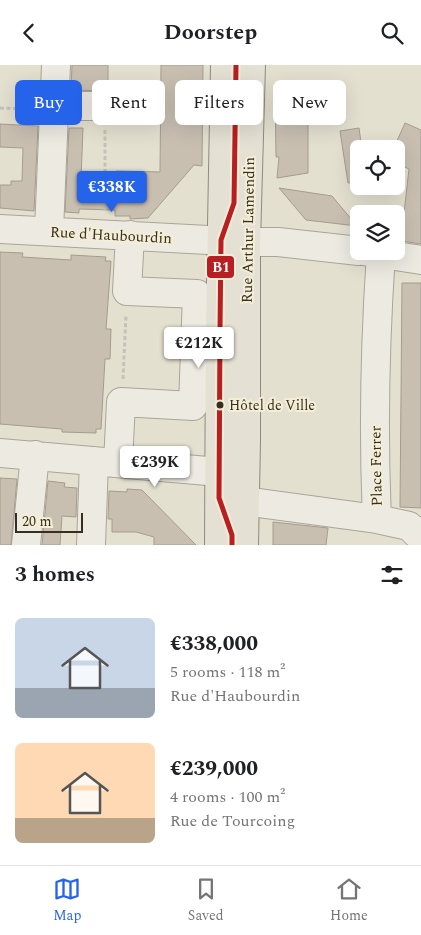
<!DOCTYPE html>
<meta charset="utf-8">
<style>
body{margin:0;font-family:Spectral,serif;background:#f2f2f2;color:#202124;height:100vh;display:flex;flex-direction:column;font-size:19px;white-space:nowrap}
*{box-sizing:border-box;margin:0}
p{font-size:16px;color:#757577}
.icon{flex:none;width:28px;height:28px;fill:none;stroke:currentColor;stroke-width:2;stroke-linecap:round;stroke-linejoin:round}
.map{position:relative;height:480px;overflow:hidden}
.details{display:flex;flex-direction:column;background:#fff;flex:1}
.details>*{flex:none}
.guide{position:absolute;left:15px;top:15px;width:391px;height:45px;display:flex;gap:10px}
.controls{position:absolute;left:350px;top:75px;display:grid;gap:10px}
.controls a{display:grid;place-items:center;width:55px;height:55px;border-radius:8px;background:#fff;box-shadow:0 5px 20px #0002;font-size:25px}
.scale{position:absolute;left:15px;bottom:12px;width:68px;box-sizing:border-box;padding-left:5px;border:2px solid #382e20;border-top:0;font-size:14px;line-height:18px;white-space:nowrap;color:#382e20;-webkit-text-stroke:4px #f4eed7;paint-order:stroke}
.price{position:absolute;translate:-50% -42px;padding:0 11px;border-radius:5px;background:#fff;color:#222;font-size:16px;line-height:32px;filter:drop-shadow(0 1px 2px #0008)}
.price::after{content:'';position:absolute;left:50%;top:30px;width:15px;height:11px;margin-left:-8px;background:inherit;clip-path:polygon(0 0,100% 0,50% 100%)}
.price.active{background:#2563eb;color:#fff}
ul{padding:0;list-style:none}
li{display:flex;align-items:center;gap:15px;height:125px;padding:0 15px}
li span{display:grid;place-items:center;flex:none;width:140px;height:100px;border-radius:8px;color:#555}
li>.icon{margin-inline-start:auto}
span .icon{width:60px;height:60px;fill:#fffc;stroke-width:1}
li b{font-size:21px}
h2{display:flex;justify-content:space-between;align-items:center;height:60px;padding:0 15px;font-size:21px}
.chip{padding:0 18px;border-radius:8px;background:#fff;box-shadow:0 5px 20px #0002;font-size:18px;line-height:45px}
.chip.active{background:#2563eb;color:#fff}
header{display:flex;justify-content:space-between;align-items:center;height:65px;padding:0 15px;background:#fff;font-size:22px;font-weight:700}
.tab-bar{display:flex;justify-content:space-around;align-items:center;height:70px;border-top:1px solid #e0e0e0;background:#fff;font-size:14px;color:#757577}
.tab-bar a{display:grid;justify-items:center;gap:2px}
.tab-bar .active{color:#2563eb}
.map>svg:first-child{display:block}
.building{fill:#c8bfb1;stroke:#a49c8f}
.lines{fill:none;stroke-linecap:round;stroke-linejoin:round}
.minor-casing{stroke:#aaa598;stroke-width:30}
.major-casing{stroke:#8f8a7f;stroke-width:30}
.path{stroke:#c5c1b8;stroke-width:3;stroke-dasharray:4 2.5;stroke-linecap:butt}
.minor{stroke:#eceae1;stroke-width:28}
.major{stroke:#e4e0d3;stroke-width:28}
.bus-1-casing{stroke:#f4eed7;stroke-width:9}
.bus-1{stroke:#b71f22;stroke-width:5}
.bus-dot{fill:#382e20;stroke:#f4eed7;stroke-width:2}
.labels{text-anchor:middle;stroke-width:4;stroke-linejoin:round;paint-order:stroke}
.bus-label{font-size:14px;fill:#382e20;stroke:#f4eed7;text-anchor:start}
.street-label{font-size:15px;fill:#382e20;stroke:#f4eed7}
.line-badge{stroke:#f4eed7;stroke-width:2}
.badge-label{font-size:14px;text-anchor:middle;font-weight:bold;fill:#fff}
</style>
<header><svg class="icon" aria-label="back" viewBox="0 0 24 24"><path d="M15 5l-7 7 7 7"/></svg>Doorstep<svg class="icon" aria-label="search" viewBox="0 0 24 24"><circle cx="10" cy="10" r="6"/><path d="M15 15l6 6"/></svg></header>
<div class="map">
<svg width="421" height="480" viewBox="0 0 421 480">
<rect width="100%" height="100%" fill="#e4e0d0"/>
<path class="building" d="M72,0H108V26L71,25Z
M161,0H203L202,101L194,100L148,153L130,154V151H115V145L79,144V148L65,147L69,63H83L81,114L116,117V106L160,107Z
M275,18H305L304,28H308V108L277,113L279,92H276Z
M405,58L421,65V179L396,175V147L404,148L409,104L396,98V78Z
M0,59L38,61L34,146L0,143V120H11V116H22L23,83L0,82Z
M359,63L362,84H359V117L348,118L340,66Z
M279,123L332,131L357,161L306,155Z
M0,187L23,188L22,192L71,195V190L106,192L105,196H111L106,264H111L110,294H105L101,364H96V368L62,367V364L0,359Z
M402,218H421V443L400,442Z
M0,413L17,414L11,480H0Z
M48,416L65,418L64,422L77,423L76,452L62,451L60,480H42Z
M127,424L142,425L196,480H154V472L136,467H112V454H108L109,426L127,427Z
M273,457L328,463L326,480H273Z"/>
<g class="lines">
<defs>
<path id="minor" d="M55,41H104
M0,164L246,177H278L359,186
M49,166L56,0
M363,186L421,195
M0,388L219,407
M118,398L121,337L193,341L197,229L127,226L130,170
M221,433L377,454C373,365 375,277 381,188
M377,454L409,461L416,468L421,466
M26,480L35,390
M91,480L94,396"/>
<path id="major" d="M219,480L220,266L225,0
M244,480L246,376V177L251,0"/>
</defs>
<use href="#minor" class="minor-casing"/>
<use href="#major" class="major-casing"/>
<path class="path" d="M0,43L29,44
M105,65V146
M123,314L126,250"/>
<use href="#minor" class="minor"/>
<use href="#major" class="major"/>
<defs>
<path id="bus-1" d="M232,480V470L219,433L220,266L221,175L234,138L236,0"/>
</defs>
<use href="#bus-1" class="bus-1-casing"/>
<use href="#bus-1" class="bus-1"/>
</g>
<circle class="bus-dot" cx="220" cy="340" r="4.5"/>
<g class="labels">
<g class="bus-label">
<text x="229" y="345">Hôtel de Ville</text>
</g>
<g class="street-label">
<text transform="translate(248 165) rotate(-89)" y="5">Rue Arthur Lamendin</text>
<text transform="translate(111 170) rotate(3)" y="5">Rue d'Haubourdin</text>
<text transform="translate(376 401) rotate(-91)" y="5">Place Ferrer</text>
</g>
</g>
<rect class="line-badge" x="206" y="190" width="29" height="24" rx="5" fill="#b71f22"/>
<g class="badge-label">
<text x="221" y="207">B1</text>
</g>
</svg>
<div class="controls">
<a><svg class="icon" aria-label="locate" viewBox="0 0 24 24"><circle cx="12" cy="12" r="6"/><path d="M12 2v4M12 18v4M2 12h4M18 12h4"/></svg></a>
<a><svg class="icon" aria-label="layers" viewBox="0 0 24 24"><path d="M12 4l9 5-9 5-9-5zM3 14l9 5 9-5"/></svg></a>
</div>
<div class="scale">20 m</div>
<b class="price active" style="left:112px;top:148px">€338K</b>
<b class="price" style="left:199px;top:304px">€212K</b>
<b class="price" style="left:155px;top:423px">€239K</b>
<div class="guide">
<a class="chip active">Buy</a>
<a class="chip">Rent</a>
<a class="chip">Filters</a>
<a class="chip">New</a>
</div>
</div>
<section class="details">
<h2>3 homes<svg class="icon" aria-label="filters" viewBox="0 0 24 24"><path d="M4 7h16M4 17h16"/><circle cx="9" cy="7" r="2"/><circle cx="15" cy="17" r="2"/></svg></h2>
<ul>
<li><span style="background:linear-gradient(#c9d6e8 70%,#9aa5b1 0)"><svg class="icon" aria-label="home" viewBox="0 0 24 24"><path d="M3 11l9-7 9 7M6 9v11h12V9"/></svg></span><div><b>€338,000</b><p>5 rooms · 118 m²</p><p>Rue d'Haubourdin</p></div></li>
<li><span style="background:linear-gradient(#ffd9b3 75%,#b9a48a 0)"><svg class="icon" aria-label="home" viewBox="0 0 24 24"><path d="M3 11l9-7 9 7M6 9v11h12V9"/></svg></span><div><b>€239,000</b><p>4 rooms · 100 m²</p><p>Rue de Tourcoing</p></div></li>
</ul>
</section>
<nav class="tab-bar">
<a class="active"><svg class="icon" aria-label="map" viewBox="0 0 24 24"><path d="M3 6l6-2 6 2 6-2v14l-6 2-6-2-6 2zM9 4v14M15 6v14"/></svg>Map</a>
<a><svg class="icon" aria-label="saved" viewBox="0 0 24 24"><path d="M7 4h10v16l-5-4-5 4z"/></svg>Saved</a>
<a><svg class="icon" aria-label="home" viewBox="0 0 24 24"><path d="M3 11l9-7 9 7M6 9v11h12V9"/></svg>Home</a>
</nav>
